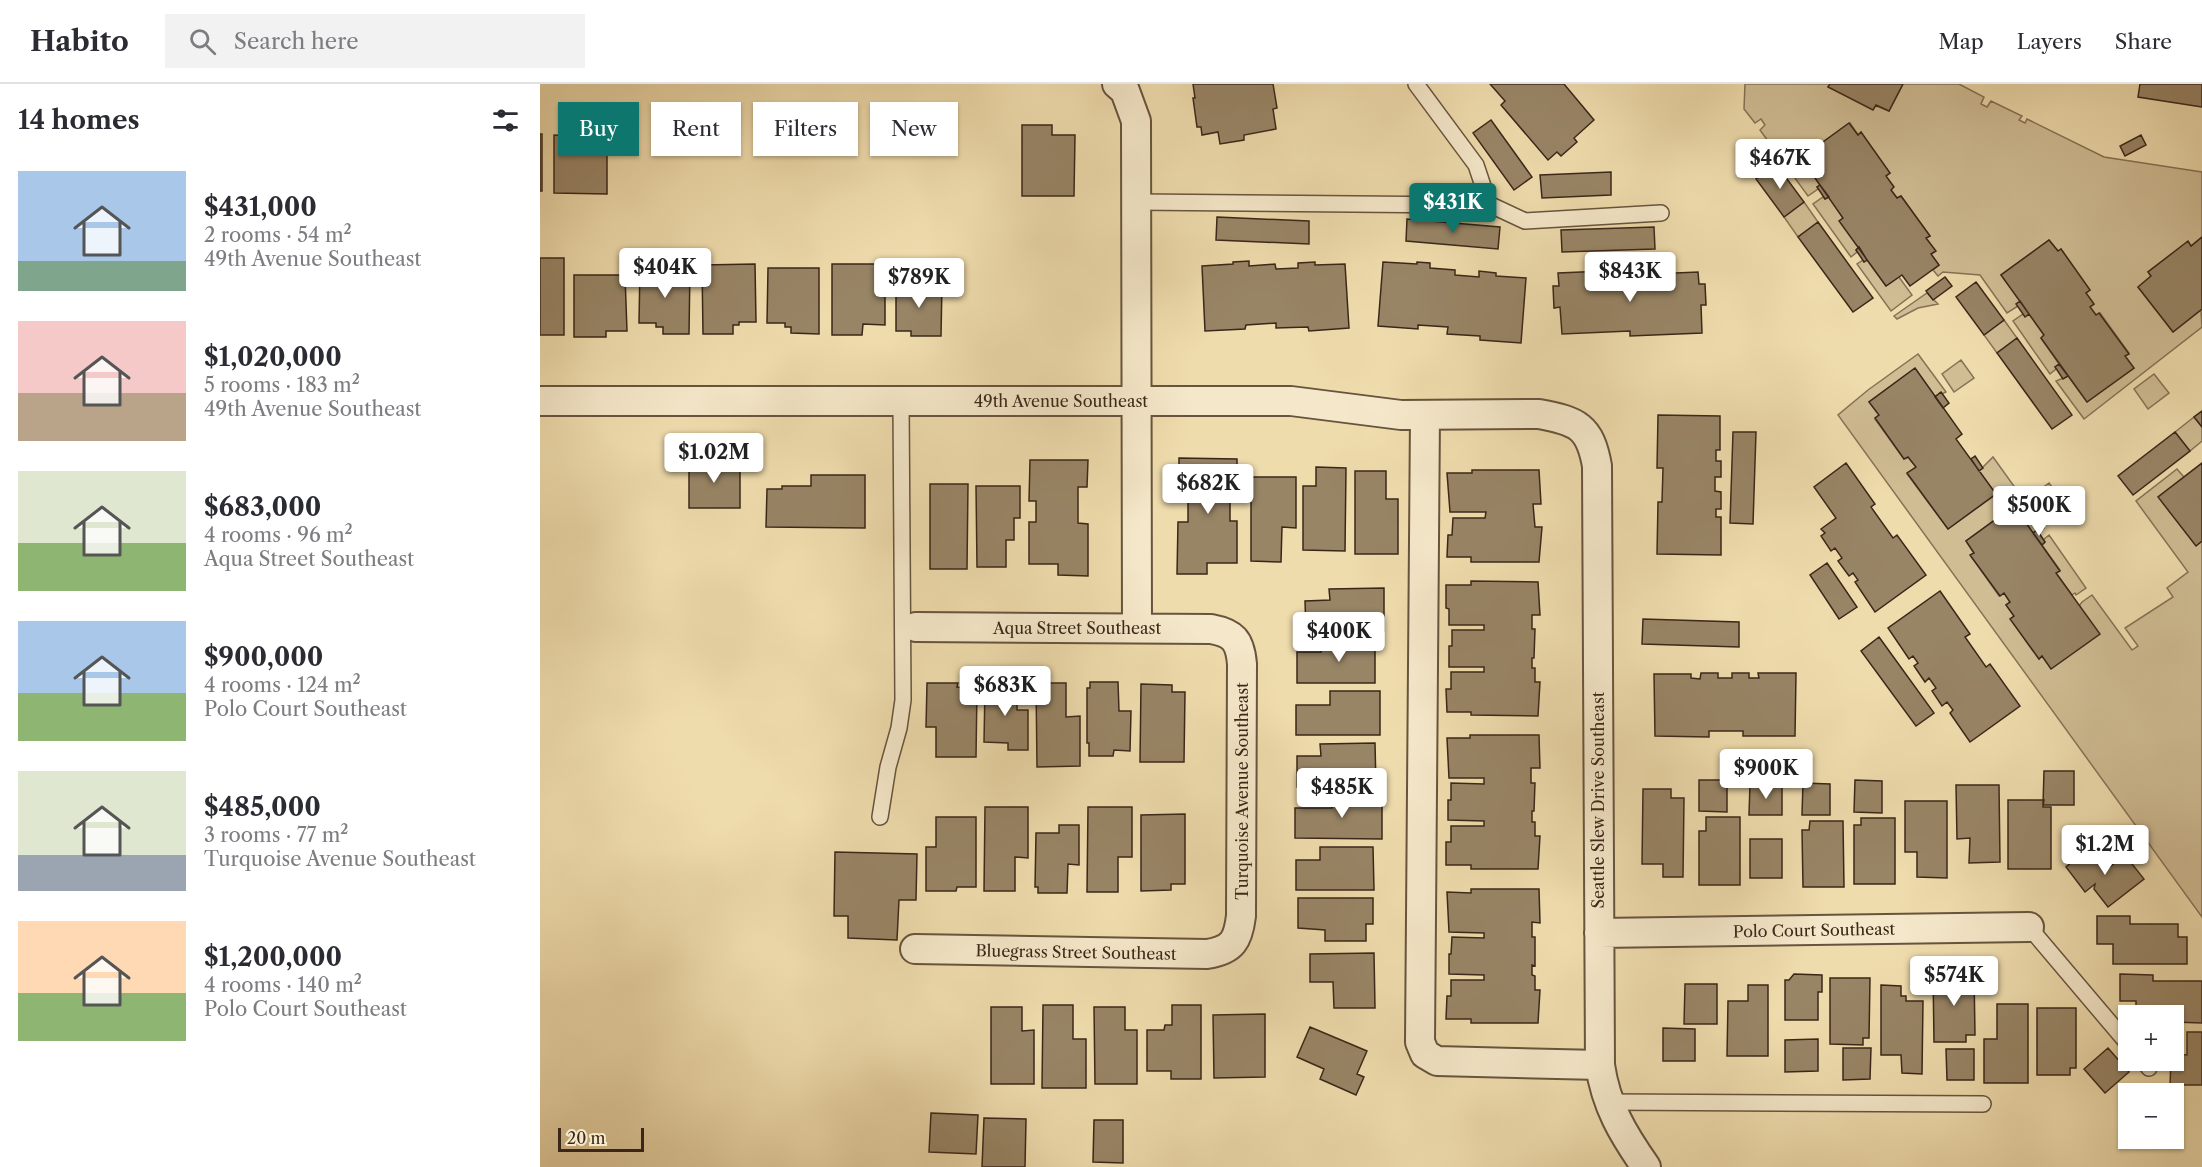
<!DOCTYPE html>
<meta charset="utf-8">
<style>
body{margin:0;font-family:"Libre Caslon Text",serif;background:#f2f2f3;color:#2b2b33;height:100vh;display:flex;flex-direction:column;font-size:22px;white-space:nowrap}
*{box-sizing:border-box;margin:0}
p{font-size:20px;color:#7c7c81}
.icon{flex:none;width:33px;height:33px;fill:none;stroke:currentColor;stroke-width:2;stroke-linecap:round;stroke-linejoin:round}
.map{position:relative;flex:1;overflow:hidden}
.sheet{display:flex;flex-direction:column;background:#fff;width:540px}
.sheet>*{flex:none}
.top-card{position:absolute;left:18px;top:18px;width:570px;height:54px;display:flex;gap:12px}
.controls{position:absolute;left:1578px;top:921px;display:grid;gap:12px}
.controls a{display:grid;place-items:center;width:66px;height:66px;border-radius:0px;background:#fff;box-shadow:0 2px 4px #0004;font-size:30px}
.scale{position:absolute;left:18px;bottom:15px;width:86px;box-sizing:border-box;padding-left:6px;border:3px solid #3a2719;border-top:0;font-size:16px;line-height:21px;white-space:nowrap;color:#3a2719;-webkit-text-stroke:4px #f5e8ca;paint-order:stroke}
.price{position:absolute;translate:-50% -51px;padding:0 14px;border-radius:6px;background:#fff;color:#222;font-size:20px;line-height:39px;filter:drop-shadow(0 2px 3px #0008)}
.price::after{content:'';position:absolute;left:50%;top:36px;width:18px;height:14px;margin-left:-9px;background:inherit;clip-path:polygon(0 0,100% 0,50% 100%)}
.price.active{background:#0f766e;color:#fff}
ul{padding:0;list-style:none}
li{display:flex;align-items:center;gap:18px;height:150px;padding:0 18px}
li span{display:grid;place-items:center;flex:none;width:168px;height:120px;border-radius:0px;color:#555}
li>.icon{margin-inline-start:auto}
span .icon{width:72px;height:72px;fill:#fffc;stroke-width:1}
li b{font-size:26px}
h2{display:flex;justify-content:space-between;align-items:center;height:72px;padding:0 18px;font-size:26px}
.pill{padding:0 21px;border-radius:0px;background:#fff;box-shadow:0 2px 4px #0004;font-size:21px;line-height:54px}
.pill.active{background:#0f766e;color:#fff}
header{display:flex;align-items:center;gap:36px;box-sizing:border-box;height:84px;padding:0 30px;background:#fff;border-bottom:2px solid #e1e1e2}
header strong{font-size:28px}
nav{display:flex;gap:33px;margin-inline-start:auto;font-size:21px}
.search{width:420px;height:54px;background:#f2f2f3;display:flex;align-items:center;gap:15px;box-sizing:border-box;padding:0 21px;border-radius:0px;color:#7c7c81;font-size:22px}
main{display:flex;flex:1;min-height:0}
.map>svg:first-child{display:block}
.green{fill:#d0bd94;stroke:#857256;stroke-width:1.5}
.building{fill:#988566;stroke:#3a2719;stroke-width:1.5}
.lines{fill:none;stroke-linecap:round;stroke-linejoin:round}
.lane-casing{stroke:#67543e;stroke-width:18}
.street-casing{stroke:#67543e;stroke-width:32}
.lane{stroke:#f5e8ca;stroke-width:15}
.street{stroke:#f5e8ca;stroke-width:28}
.labels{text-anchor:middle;stroke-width:4.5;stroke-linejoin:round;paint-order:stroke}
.street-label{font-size:16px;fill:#3a2719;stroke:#f5e8ca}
</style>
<header>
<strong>Habito</strong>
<div class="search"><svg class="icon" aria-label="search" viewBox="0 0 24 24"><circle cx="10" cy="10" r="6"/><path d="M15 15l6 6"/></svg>Search here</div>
<nav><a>Map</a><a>Layers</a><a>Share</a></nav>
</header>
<main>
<section class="sheet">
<h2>14 homes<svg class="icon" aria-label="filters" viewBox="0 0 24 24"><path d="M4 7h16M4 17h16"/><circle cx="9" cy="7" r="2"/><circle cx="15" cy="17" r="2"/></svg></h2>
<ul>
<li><span style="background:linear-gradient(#a9c7e8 75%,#7fa58c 0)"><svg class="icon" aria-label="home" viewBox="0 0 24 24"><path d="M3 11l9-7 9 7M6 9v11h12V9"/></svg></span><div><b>$431,000</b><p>2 rooms · 54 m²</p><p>49th Avenue Southeast</p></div></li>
<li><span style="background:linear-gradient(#f6c9c9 60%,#b9a48a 0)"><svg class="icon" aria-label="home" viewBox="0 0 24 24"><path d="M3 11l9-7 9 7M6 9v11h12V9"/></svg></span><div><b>$1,020,000</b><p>5 rooms · 183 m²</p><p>49th Avenue Southeast</p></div></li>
<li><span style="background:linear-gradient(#dfe7d0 60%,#8fb573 0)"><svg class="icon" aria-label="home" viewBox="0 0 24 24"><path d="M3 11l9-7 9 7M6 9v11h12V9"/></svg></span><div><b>$683,000</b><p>4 rooms · 96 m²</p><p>Aqua Street Southeast</p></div></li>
<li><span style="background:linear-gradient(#a9c7e8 60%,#8fb573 0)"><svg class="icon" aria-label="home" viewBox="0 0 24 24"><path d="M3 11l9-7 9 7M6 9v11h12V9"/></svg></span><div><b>$900,000</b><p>4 rooms · 124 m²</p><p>Polo Court Southeast</p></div></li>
<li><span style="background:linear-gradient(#dfe7d0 70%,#9aa5b1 0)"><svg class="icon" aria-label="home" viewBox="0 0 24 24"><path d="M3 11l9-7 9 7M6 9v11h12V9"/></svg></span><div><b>$485,000</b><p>3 rooms · 77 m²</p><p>Turquoise Avenue Southeast</p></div></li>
<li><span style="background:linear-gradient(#ffd9b3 60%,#8fb573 0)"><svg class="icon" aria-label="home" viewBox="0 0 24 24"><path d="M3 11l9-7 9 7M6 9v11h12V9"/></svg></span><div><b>$1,200,000</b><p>4 rooms · 140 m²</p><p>Polo Court Southeast</p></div></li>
</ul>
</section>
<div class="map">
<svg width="1662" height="1083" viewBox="0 0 1662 1083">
<rect width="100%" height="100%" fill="#efdcad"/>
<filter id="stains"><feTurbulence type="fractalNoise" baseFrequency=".00333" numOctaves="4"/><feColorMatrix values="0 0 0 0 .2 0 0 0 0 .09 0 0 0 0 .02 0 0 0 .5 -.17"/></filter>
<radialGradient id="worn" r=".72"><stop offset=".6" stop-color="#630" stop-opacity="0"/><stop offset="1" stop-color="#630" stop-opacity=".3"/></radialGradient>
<path class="green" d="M1205,0H1290L1288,3L1349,27L1363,0H1419L1444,13L1441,20L1447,23L1451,17L1482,32L1479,36L1485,39L1487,35L1564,73L1662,88V153L1651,162L1648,158L1608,188L1611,192L1598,203L1633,248L1661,226L1662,243L1544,335L1516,297L1528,292L1547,318L1594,284L1585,272L1589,269L1560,229L1556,231L1550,223L1554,220L1546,209L1550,206L1521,165L1518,167L1509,156L1461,191L1480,217L1478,222L1467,229L1440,191L1403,188L1398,192L1393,186L1399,181L1391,170L1395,167L1386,154L1390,152L1361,112L1357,114L1351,106L1346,92L1350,89L1321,49L1318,51L1310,39L1261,74L1280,101L1277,103L1278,105L1268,112L1220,46L1225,41L1221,35L1215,39L1204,25Z
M1283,113L1285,115L1289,113L1303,134L1319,163L1316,166L1317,168L1311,173L1273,120Z
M1264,118L1278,138L1258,153L1244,133Z
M1323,176L1324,178L1327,176L1346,202L1359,193L1372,211L1351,227L1317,180Z
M1387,209L1398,220L1378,224L1357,235L1354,232Z
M1483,230H1489L1504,251L1501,254L1519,280L1515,283L1516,285L1510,290L1473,237Z
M1464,236L1477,254L1457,269L1444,251Z
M1378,270L1406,308L1402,310L1400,309L1395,313L1374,285L1329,318L1339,331L1335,335L1364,375L1368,373L1376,383L1367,390L1408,445L1456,410L1439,387L1453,373L1504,444L1498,448L1496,447L1493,449L1474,422L1426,457L1434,469L1431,472L1459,512L1464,509L1470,518L1466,521L1474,532L1471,535L1499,575L1542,518L1552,511L1592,566L1598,562L1585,544L1633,513L1627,504L1648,488L1596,417L1637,385L1644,393L1657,461L1662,457V833L1298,331L1328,306Z
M1421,276L1434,294L1414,308L1402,290Z
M1614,290L1629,309L1608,325L1594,305Z
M1654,333L1662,343V357L1650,367L1635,348Z
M1509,399L1522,417L1503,431L1490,413Z
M1509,451L1546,504L1536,511L1535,509L1532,511L1516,489L1520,486L1502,461L1505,458L1503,456Z"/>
<path class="building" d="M653,0H733L737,24L733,25L736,45L704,51V56L680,60L678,48L662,51L661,43H657L653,14H655Z
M950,0H1024L1054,36L1034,54L1037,58L1021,72L1017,68L1008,76L961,21L965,17Z
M1290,0H1363L1349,27L1336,21L1333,26L1288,3Z
M1600,0H1662V23L1598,13Z
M951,36L992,93L974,106L933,49Z
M1309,39L1318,51L1321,48L1350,89L1346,92L1354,103L1351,106L1357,114L1361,112L1390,152L1386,154L1396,167L1391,170L1399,181L1370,202L1362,191L1346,202L1299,137L1303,134L1261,74Z
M37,40H67V110L14,109V51L31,52V49H36Z
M482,41H512V51H535L534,112H482Z
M0,50H2V107H0Z
M1601,51L1606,61L1585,72L1580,62Z
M1236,80L1264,118L1244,133L1216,95Z
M1071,88V111L1002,114L1000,91Z
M1280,101L1289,113L1285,115L1277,103Z
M677,133L769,137V160L676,156Z
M867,135L960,143L958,165L866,157Z
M1278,138L1333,214L1313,228L1258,153Z
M1114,143L1115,165L1022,168L1021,146Z
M1662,153V225L1633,248L1598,203L1611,192L1608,188L1648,157L1651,162Z
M1509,156L1518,167L1521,165L1550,206L1546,209L1554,220L1550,223L1556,231L1559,229L1589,270L1585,272L1594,284L1547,318L1501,254L1504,251L1461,191Z
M1319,163L1327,176L1324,178L1316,166Z
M0,174H24V251H0Z
M709,177V182L735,180L736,185L758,184V179L775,178V181L805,180L809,244L769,247L768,243L736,244V239L706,241L705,245L665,247L662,182L693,180V178Z
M843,178L877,180V178L890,179V184L915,186V191L939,193V187L956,189V192L986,194L981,259L940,256V252L907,250L908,243L878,241V245L838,242Z
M215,180L216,238H199V241H193V250H163L162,181Z
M292,180H345V241L323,240L322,251H292Z
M100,183L150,184L149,250H123V243H116V239H99Z
M228,184H279V250L251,249V243H245V239H227Z
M1089,186V191L1158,188L1159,200H1165L1166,221H1161L1162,249L1090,252V247L1022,250L1020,223L1014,224L1013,202H1019L1018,189Z
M34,191H85L87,247H66V253H34Z
M1405,193L1412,202L1393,216L1386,207Z
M1436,198L1464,236L1444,251L1416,213Z
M356,200H402L401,252H371V247H356Z
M1480,217L1489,230L1485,233L1476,220Z
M1477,254L1532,331L1512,345L1457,269Z
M1519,280L1528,292L1523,295L1515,283Z
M1375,284L1422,350L1416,355L1456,410L1408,445L1367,389L1376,383L1368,373L1364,375L1335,334L1339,331L1329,318Z
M1401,308L1409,319L1403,324L1395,313Z
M1662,327V343L1654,333Z
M1118,331L1180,332V366H1176V377H1181V393H1175V407L1181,408V425H1176V433H1181V471L1117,470L1118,418H1122L1123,384H1117Z
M1193,348H1216L1213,440L1190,439Z
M1635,348L1650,367L1593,411L1578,392Z
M1435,372L1443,384L1439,387L1431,375Z
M639,374L697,375V416L690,417V437H697V479H667V490H637L638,438H648V401H639Z
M149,376H200V424H149Z
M490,376H548L547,403H538V439L548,440V492L518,491V480H489V438H496V417H489Z
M1306,379L1335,420L1331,423L1353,454L1357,451L1386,491L1335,528L1315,498L1318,496L1313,489L1309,492L1298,477L1302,474L1295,464L1291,467L1281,452L1285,449L1281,445L1296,434L1274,403Z
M1662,379V457L1656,462L1618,413Z
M776,383L806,384L805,467L763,466V402H776Z
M932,386H999L1001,420H993L995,443H1002L999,478H931V473H907L908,451H912L913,434H945L946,428H910L907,389H932Z
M815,387H846V415H858V470H815Z
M271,391H325V444L226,443L227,405H242V402H271Z
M711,393H756V444L742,443L741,478L711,477Z
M390,400H428L427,485H390Z
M436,402H480V434H474V456H466V483H437Z
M1474,422L1520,487L1516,489L1560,550L1511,585L1502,572L1499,575L1470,535L1474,532L1466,521L1470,518L1464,509L1460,512L1430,471L1434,469L1426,457Z
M1497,446L1505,458L1502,461L1493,449Z
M1287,479L1317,523L1299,535L1270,491Z
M931,497L998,498L1000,531H992V545H995L994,574H992V584H995V598H1000L998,632L931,631V628H907L906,605H911V588H944V583H909V562H912V546H944V541H909V525L906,524V501H931Z
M844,504V547H766L765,517L790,516L789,505Z
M1400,507L1430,550L1425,553L1446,583L1450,580L1480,622L1430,658L1410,629L1413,626L1407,618L1402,622L1392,607L1396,604L1389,594L1385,598L1374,582L1378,579L1373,572L1369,575L1348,544Z
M1103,535L1199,538V563L1102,560Z
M1339,553L1394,629L1376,642L1321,567Z
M835,556V599H757V568H781V557Z
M1161,589H1178V594H1192V589H1209V594H1219L1218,589H1256L1255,652H1203V647H1169V653L1115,652L1114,590H1151V594L1160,595Z
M448,598H475V607H477V626H488V666H468V659L444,658L445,604H448Z
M550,598H578L579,627H591L590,667L574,666L573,672H549V659H547V604H550Z
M387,599H418L417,603L437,604L436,673H396V643H386Z
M496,599H526V633L540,632V682L497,683Z
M601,600L632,601V608H645L644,678H600Z
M790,607H840V651H756V621H790Z
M930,651H999L1000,684H991V699H995L994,727H992V738H995V752H1000L998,785H931V781H906V758H911V742H944V737L908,736V716H911V699L944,700V694H909L907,654H930Z
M835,659L836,702L757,703V672H781L780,660Z
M1504,687H1534V721H1503Z
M1159,696H1187V728L1159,727Z
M1315,696L1342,697V729L1314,728Z
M1263,699L1290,700V731H1262Z
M1210,700H1242V731H1209Z
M1416,701H1459L1460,778L1429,779L1430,754L1417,755Z
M1103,705H1131V714H1144L1143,793H1123V780H1102Z
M792,711H842V755L755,754V724H792Z
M1468,716H1504L1503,723H1511V785H1468Z
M1365,717H1407V794L1377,793V768H1365Z
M445,723H488V774L475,773V807H444Z
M548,723H592V773H578V808H547Z
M645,730V800H631V806L601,807V731Z
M396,733H436V803H417L416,807H386V763H396Z
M1166,733H1200V801H1159V747H1166Z
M1321,734H1355V800H1314V741H1321Z
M1270,737H1303L1304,803H1263L1262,746H1269Z
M519,741H539V781L528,780L527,809H498V803H495L496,749H519Z
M1210,755H1242V794H1210Z
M780,763H833L834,806H756V776H780Z
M1551,763L1568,784L1585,771L1604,795L1568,823L1554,805L1555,800L1545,808L1526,783Z
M295,768L377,770L376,816H359L357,856L308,854V832H294Z
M931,805H999L1000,839L992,838V853H995V882L992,881V891L995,892V906H1000L998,939H931V935H906L907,912H911V896H944V891L909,890V870H911L912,853L944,854V849L909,848L907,808L931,809Z
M758,814H833V840H826V857H785V846L758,844Z
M1557,832H1590V840H1638V853H1647V880H1573V860H1557Z
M834,869L835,924H794L793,898H770V870Z
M1254,890L1282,891V908H1278V936H1245V896H1249Z
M1393,890H1434L1435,951H1426V958H1394Z
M1580,890L1613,891V897H1662V939L1634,938V932H1596V917H1580Z
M1290,894H1330L1329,954H1323V961L1290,960Z
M1145,900H1177V940H1144Z
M1208,901H1228V972H1187L1188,917H1208Z
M1341,901L1361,902V912H1366V917H1383L1382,990L1362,989L1361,971H1341Z
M1457,920H1488V999H1444V955H1457Z
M503,921H533V955H546V1004H502Z
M632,921H661V995H631V987H607V946H624L625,941H632Z
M451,923H482V947L494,946V1000H451Z
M554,923H585V946H597V1000H555Z
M1497,924H1536V984H1530V991H1497Z
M725,930V993L674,994L673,931Z
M770,943L827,967L817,990L824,993L816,1011L780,995L784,985L757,973Z
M1123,944L1155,945V977H1123Z
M1647,948H1662V1001H1630L1631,976H1634V970L1647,971Z
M1278,955V987L1245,988V956Z
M1303,964H1331L1330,995L1303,996Z
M1568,964L1589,988L1565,1009L1544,985Z
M1406,965H1434V996H1407Z
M391,1029L438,1031L436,1070L389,1068Z
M444,1034L486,1035L485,1083H442Z
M554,1036H583V1079L553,1078Z"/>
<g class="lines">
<defs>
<path id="lane" d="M940,116L985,137L1121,129
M596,118L924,121L940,116L943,102L936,81L876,0
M340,733L348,683L359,644L363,616L361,317
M1489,843L1588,960
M1603,976L1609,984
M1068,1018L1443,1020"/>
<path id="street" d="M577,0L585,7L596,37L597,544
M0,317H751L861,331L999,330C1037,337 1050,342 1057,382L1060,981C1066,1022 1083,1050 1106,1083
M885,331L880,958L885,970L897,977L1060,981
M1059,849L1489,843
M375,865L667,870C693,866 698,856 701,832L702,580C700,556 693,549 671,545L376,543"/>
</defs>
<use href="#lane" class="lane-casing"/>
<use href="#street" class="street-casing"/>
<use href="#lane" class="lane"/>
<use href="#street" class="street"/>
</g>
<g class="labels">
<g class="street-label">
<text x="521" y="323">49th Avenue Southeast</text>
<text x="537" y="550">Aqua Street Southeast</text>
<text transform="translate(702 707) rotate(-90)" y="6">Turquoise Avenue Southeast</text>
<text transform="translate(1058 716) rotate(-90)" y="6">Seattle Slew Drive Southeast</text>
<text transform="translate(1274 846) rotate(-1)" y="6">Polo Court Southeast</text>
<text transform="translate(536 868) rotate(1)" y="6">Bluegrass Street Southeast</text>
</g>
</g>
<rect width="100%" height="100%" filter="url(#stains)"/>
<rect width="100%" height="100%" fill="url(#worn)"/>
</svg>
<div class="controls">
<a>+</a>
<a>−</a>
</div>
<div class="scale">20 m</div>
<b class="price" style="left:1240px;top:106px">$467K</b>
<b class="price active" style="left:913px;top:150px">$431K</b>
<b class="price" style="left:125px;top:215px">$404K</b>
<b class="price" style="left:1090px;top:219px">$843K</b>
<b class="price" style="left:379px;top:225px">$789K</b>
<b class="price" style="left:174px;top:400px">$1.02M</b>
<b class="price" style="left:668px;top:431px">$682K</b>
<b class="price" style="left:1499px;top:453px">$500K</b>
<b class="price" style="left:799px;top:579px">$400K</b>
<b class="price" style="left:465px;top:633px">$683K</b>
<b class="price" style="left:1226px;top:716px">$900K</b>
<b class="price" style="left:802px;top:735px">$485K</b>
<b class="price" style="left:1565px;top:792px">$1.2M</b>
<b class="price" style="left:1414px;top:923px">$574K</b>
<div class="top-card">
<a class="pill active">Buy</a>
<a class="pill">Rent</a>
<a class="pill">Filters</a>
<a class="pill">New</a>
</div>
</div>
</main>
